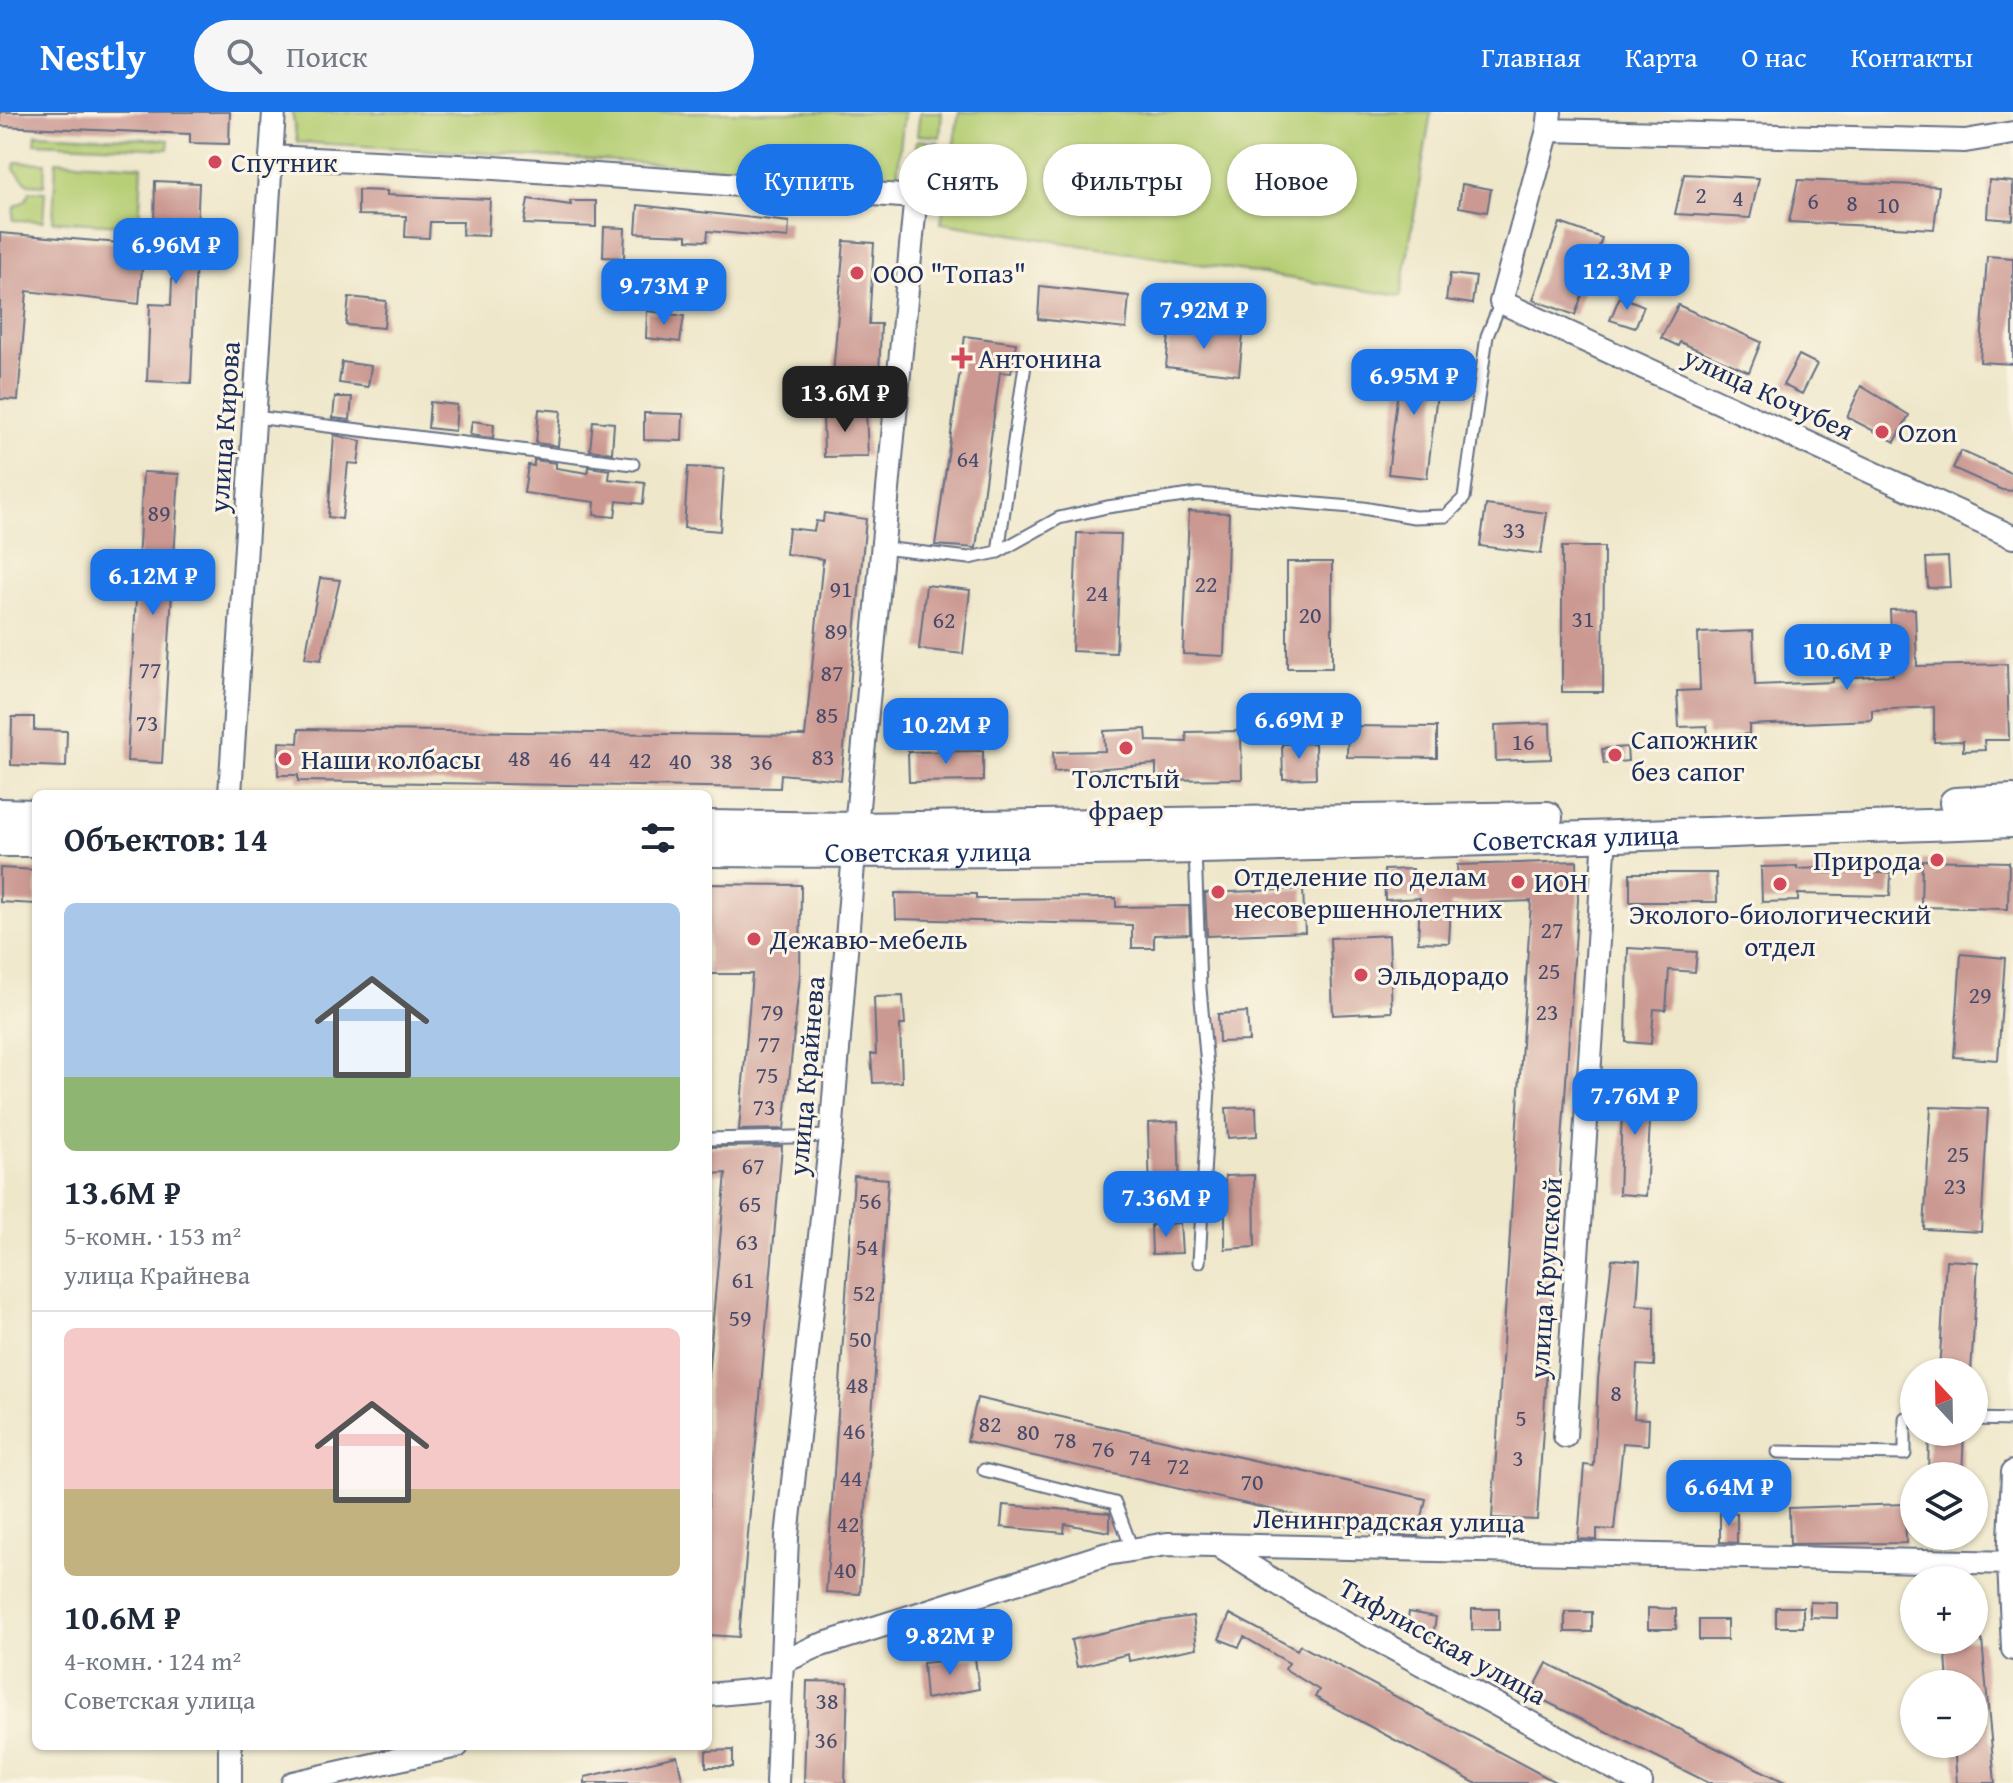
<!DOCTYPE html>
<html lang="ru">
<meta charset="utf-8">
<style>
body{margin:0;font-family:"Gentium Book Plus",serif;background:#f6f6f7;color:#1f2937;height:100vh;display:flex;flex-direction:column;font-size:30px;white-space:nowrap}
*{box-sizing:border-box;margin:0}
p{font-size:26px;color:#747a83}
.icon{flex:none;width:44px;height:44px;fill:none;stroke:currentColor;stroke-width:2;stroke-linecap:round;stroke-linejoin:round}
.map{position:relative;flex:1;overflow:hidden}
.drawer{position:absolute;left:32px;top:678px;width:680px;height:960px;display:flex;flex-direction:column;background:#fff;border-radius:12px;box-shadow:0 2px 6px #0004}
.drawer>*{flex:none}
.banner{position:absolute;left:736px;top:32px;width:760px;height:72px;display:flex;gap:16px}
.needle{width:52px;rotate:338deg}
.buttons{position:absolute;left:1900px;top:1246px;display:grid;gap:16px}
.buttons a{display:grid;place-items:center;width:88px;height:88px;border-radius:50%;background:#fff;box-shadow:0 2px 6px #0004;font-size:40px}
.price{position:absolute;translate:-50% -68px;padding:0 18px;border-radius:16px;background:#1a73e8;color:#fff;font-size:26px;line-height:52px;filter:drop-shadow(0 2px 4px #0008)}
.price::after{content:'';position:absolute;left:50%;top:48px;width:24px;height:18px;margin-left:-12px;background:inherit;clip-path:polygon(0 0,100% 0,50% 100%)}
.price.on{background:#222;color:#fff}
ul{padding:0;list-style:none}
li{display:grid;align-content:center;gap:16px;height:424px;padding:0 32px}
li+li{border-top:2px solid #e0e1e3}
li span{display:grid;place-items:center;height:248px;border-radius:12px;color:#555}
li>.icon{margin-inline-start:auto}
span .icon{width:144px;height:144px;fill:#fffc;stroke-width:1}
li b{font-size:34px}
h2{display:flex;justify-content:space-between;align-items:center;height:96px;padding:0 32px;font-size:34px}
.chip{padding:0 28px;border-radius:36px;background:#fff;box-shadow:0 2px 6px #0004;font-size:28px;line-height:72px}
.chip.on{background:#1a73e8;color:#fff}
header{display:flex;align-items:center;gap:48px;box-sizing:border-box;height:112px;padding:0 40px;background:#1a73e8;color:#fff}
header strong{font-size:38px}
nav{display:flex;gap:44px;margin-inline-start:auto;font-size:28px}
.search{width:560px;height:72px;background:#f6f6f7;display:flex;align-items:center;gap:20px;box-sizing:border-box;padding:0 28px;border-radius:44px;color:#747a83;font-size:30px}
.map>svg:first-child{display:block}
.green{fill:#b5ce73;stroke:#687e68;stroke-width:2}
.building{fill:#cb9992}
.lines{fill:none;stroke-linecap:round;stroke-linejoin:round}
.lane-casing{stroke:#656f84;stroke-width:15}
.street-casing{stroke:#656f84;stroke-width:26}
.secondary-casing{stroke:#656f84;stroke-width:34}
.lane{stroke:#fff;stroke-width:11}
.street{stroke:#fff;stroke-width:22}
.secondary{stroke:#fff;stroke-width:30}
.poi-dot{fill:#d1495b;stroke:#fcf5e5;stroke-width:3}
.labels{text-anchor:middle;stroke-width:6;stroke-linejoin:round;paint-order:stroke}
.number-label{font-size:24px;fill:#474a6b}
.poi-label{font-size:28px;fill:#1b2f5e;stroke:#fcf5e5;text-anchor:start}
.street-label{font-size:28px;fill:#1b2f5e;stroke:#fcf5e5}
</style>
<header>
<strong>Nestly</strong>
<div class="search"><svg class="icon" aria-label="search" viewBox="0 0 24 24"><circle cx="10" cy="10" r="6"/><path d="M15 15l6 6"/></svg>Поиск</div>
<nav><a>Главная</a><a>Карта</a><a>О нас</a><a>Контакты</a></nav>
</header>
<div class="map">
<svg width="2013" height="1671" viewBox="0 0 2013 1671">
<rect width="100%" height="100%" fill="#fcf5e5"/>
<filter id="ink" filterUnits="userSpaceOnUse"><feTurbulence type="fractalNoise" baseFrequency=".0125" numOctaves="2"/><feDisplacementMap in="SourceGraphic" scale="16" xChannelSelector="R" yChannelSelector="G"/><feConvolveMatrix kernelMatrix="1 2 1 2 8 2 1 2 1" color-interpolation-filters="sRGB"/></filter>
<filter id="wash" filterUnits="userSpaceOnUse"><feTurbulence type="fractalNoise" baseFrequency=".006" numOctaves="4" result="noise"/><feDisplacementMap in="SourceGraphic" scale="32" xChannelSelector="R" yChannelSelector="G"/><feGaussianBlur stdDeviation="1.8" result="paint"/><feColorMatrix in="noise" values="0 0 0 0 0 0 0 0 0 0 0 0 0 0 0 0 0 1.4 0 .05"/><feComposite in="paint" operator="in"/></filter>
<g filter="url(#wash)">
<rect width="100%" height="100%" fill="#eee7ca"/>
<path class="green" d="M292,0H904L897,66L297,30Z
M920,0H942L940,25L917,23Z
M959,0H1431L1401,184L941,111Z
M36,22L169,28L168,37L35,31Z
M917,28L939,30L935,64L913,62Z
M56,49L142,54L139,114L53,109Z
M15,50L45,51L44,73L28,72L14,57Z
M30,79L45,80L43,109L13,108L14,95L26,88Z"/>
<g id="blocks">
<path class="building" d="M0,0H230L229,32L190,31V22L0,14Z
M1684,62L1759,66L1750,106L1675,102Z
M1798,68L1939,74L1934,117L1789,110Z
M1989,68L2013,70V108L1987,106Z
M155,69L199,71L191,271L147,269L150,192L171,193L174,115L154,114Z
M1462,72L1491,77L1487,100L1459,95Z
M358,78L387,79V83L490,87L488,124L462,123L463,110H430L429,126L405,125L406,104L358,103Z
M528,87L571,93L570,89H596V115L524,112Z
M638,93L789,110L788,126L708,119L707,129L687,128V123L636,121Z
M1560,111L1602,126L1575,203L1533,188Z
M604,115L625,116L624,146L603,145Z
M0,121L144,133L139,192L27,179L18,288L0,287Z
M844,129L874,131L869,212H881L879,265L833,263Z
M1987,144L2013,146V252L1980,250Z
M1450,162L1476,165L1472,192L1446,188Z
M1040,174L1129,184L1126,217L1038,207Z
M1620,184L1644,194L1635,216L1610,208Z
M349,185L386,189L384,216L346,213Z
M1678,193L1761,230L1749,260L1680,230L1678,234L1661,226Z
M647,199L684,204L680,230L646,226Z
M1170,214L1243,223L1239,263L1166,255Z
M965,224L1016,231L1011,261L1000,260L976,436L935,433Z
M1799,243L1817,252L1802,282L1783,273Z
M1402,244L1441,248L1427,366L1388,362Z
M342,250L371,254L368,275L339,271Z
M1861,274L1909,303L1895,330L1847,305Z
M335,285H352L350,308L333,306Z
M430,290L457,293L455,319L428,316Z
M539,297L561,299L558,334L536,331Z
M866,299L868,344L824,345L823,300Z
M644,301L683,302L682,329L644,328Z
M472,309L494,312L493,326L470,323Z
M593,309L614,311L612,341L590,338Z
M334,323L361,329L358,352L348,351L342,407L328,405Z
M1961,339L2013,362V379L2002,378L1953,356Z
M534,348L556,351V356L588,361L589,355L610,358L609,367L645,371L643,392L617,389L615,405L594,403L595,390L524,381L528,353L534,354Z
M688,355L724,357L720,419L684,416Z
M143,360L179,362L162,651L127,649Z
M1486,393L1547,401L1541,442L1480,434Z
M1189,399L1229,401L1224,544L1183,542Z
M824,401L866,407L841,668L781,662L780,676L298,669V663H278L279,630L298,631L299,617L805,624L823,447L786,442L789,416L814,419L816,409L823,410Z
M1077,421L1121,422L1116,541L1072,539Z
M1562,435H1604L1603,580H1562Z
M1948,445L1950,475L1928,476L1926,446Z
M1287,450H1332V556H1287Z
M320,466L340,468L321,548L305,546Z
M926,473L970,478L963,542L919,537Z
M1915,497L1917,554L2007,552L2009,628H1984L1985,638L1963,639V629L1934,630V595L1872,598V608L1749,613V622L1708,623L1707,614L1679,615L1677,579L1700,578L1698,521L1753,519L1755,573L1833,570V566L1893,563L1890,498Z
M12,605H34V618L67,619L66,655L11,653Z
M1550,611L1551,647L1496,649L1495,613Z
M1348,614L1437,615V646L1347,645Z
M1146,617L1147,629L1187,630L1186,620L1241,619L1242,667L1156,668V652L1054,660L1053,640L1105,639L1104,619Z
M1315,631L1316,666L1283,667L1282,632Z
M1627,635L1628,649L1604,652L1602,637Z
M983,639V669L909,670L908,640Z
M1922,748L2009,750L2008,797L1921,795Z
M1577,749L1578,788L1537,1408L1492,1406L1531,789L1451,792L1449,831L1418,830L1420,786L1385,788L1384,758L1413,757V767L1458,768L1457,753Z
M1797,754V757L1822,756V761H1891L1890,784L1798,782V789L1762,790L1761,755Z
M0,756L36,758V792L0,790Z
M1630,761H1716L1717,790H1630Z
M708,772L801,773L800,863L784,1017L739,1018L752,862H708Z
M1303,777L1305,820L1207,824L1205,781Z
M895,781L976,782V787L1116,786V795L1189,794L1190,822L1154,823V836H1132V813L896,807Z
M1389,823L1392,900L1333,903L1330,826Z
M1628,836L1697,840L1695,860L1669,858L1666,898L1654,897L1651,932L1626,930Z
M1961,842L2005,846L1998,948L1954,945Z
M903,884L905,913H900L902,970L873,971L871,942H876L874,885Z
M1247,900L1249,929L1219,930L1218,902Z
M1623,968L1652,970L1646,1084L1619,1082Z
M1256,995L1257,1024L1228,1026L1226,996Z
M1931,995L1988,997L1981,1120L1924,1117Z
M1178,1009L1180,1080L1150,1082L1148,1011Z
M782,1034L739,1525L708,1523V1263L726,1061L708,1062V1035Z
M1254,1063L1255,1135L1225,1137V1064Z
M854,1064L888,1067L860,1482L826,1480Z
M1180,1111L1182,1141L1152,1142L1151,1113Z
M1612,1147L1640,1149L1637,1193L1654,1194V1254L1637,1253L1634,1306L1649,1307L1648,1333L1623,1331L1614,1418L1597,1417V1428L1578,1427L1584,1353L1594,1354L1598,1267Z
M1946,1148L1978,1150L1971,1260H1939Z
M977,1286L1426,1387L1418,1424L1384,1423L967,1329Z
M1929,1320H1964L1962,1364H1928Z
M1905,1392L1906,1431L1790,1432L1789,1396Z
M1003,1393L1110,1401V1420L1065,1412L1064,1421L1001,1415Z
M1720,1401H1737V1431L1720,1430Z
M1810,1490L1837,1491V1506L1810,1505Z
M1776,1495H1803V1515H1776Z
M1648,1496L1676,1497V1517H1648Z
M1472,1497H1499V1518H1472Z
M1409,1500L1436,1505L1433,1525L1406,1520Z
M1565,1500H1592V1520H1565Z
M1230,1502L1297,1538L1300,1533L1557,1671H1475L1315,1585L1319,1578L1285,1557L1289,1551L1244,1525L1239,1535L1219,1527Z
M1193,1504L1197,1536L1129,1549L1128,1542L1077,1555L1071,1528L1144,1511Z
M1699,1508H1727V1528H1699Z
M1945,1528H1982L1995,1671H1957L1954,1632H1974V1572H1948Z
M975,1546L979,1577L926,1587L923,1551Z
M1547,1551L1754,1655L1787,1671H1709L1531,1582Z
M807,1569L848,1570L845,1671H804Z
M733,1638V1655H706V1639Z
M677,1644L683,1671H585V1665Z"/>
</g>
</g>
<g filter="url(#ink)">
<use href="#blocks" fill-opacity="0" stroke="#656f84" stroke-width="2"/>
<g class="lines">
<defs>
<path id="lane" d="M255,305L633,352
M882,436L969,446L998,440L1025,253
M998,440L1059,406L1107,395L1198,382L1363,396L1414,405L1446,404L1464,386L1487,224L1501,190
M1195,737L1200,876L1209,976L1199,1150
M708,1027L831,1024
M1974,1307L2013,1308
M1778,1340L1905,1342V1306H1914
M984,1358L1115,1391L1132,1437"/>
<path id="street" d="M1550,0L1548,18L1501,190L2013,425
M1548,18L1965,29L2013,21
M271,45L479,55L916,85
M230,682L274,0
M1565,1324L1605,724
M2013,1360L2009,1451L2013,1537
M1220,1435L1306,1489L1641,1671
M783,1550L815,1535L1107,1442L1167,1432L2013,1451
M708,1583L781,1576
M230,1634V1671
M293,1671L457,1634
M777,1671L787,1425L831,1024L856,716L917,71"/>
<g id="secondary">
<path d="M1955,691L2013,688"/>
<path d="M0,702L36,703"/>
<path d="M708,714L856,716L1547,705"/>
<path d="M0,729H36"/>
<path id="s1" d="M708,739C1143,744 1578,725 2013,710"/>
</g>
</defs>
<use href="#lane" class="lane-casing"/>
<use href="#street" class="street-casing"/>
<use href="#secondary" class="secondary-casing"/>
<use href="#lane" class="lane"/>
<use href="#street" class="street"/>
<use href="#secondary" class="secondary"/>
</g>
</g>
<g class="poi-dot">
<circle cx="215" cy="50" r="8"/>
<circle cx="857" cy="161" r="8"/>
<path d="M958 234h8v8h8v8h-8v8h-8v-8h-8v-8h8z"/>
<circle cx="1882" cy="320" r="8"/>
<circle cx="1126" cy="636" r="8"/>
<circle cx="1615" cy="643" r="8"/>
<circle cx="285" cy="647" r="8"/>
<circle cx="1937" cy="748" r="8"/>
<circle cx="1518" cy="770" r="8"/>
<circle cx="1780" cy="772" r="8"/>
<circle cx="1218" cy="780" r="8"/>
<circle cx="754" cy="827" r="8"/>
<circle cx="1361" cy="863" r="8"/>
</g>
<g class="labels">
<g class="number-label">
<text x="1701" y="91">2</text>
<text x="1738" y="94">4</text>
<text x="1813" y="97">6</text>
<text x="1852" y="99">8</text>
<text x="1888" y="101">10</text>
<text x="968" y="355">64</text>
<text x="159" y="409">89</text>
<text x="1514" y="426">33</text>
<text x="1206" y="480">22</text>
<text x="841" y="485">91</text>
<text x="1097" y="489">24</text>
<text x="1310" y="511">20</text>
<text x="1583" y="515">31</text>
<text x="944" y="516">62</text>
<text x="836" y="527">89</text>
<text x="150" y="566">77</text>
<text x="832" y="569">87</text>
<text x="827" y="611">85</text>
<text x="147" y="619">73</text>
<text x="1523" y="638">16</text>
<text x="823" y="653">83</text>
<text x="519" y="654">48</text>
<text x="560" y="655">46</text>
<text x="600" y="655">44</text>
<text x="640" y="656">42</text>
<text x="680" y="657">40</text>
<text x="721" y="657">38</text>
<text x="761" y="658">36</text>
<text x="1552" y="826">27</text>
<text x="1549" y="867">25</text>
<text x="1980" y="891">29</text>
<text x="772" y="908">79</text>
<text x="1547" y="908">23</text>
<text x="769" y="940">77</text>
<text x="767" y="971">75</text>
<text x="764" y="1003">73</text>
<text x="1958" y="1050">25</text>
<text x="753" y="1062">67</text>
<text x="1955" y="1082">23</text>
<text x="870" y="1097">56</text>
<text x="750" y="1100">65</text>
<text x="747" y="1138">63</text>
<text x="867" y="1143">54</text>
<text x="743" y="1176">61</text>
<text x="864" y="1189">52</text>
<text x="740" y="1214">59</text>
<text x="860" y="1235">50</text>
<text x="857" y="1281">48</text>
<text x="1616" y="1289">8</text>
<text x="1521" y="1314">5</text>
<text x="990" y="1320">82</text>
<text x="854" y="1327">46</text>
<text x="1028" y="1328">80</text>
<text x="1065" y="1336">78</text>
<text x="1103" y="1345">76</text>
<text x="1140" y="1353">74</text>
<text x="1518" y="1354">3</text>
<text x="1178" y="1362">72</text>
<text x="851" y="1374">44</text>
<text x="1252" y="1378">70</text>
<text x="848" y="1420">42</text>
<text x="845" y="1466">40</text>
<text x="827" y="1597">38</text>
<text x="826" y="1636">36</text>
</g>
<g class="poi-label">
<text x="231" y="60">Спутник</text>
<text x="873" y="171">ООО "Топаз"</text>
<text x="978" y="256">Антонина</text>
<text x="1898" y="330">Ozon</text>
<text x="1631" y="637">Сапожник<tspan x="1631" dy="32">без сапог</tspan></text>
<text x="301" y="657">Наши колбасы</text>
<text x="1126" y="676" text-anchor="middle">Толстый<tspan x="1126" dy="32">фраер</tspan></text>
<text x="1921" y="758" text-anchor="end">Природа</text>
<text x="1234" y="774">Отделение по делам<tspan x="1234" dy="32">несовершеннолетних</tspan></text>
<text x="1534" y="780">ИОН</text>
<text x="1780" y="812" text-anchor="middle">Эколого-биологический<tspan x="1780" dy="32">отдел</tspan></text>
<text x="770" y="837">Дежавю-мебель</text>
<text x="1377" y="873">Эльдорадо</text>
</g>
<g class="street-label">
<text transform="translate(1769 281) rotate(25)" y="10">улица Кочубея</text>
<text transform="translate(224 315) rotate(-86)" y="10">улица Кирова</text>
<text dy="10" stroke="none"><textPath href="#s1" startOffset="868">Советская улица</textPath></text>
<text dy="10" stroke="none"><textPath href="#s1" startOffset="220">Советская улица</textPath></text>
<text transform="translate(806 964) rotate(-85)" y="10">улица Крайнева</text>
<text transform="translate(1545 1166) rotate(-86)" y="10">улица Крупской</text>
<text transform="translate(1389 1408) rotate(1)" y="10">Ленинградская улица</text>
<text transform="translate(1443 1529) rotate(29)" y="10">Тифлисская улица</text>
</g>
</g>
</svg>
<div class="buttons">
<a><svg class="needle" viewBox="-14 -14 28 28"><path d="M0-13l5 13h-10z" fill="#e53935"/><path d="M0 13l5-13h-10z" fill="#747a83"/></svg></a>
<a><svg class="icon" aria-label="layers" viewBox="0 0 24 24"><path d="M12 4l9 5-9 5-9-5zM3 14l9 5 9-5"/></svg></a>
<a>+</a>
<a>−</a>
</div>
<b class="price" style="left:176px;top:174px">6.96M ₽</b>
<b class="price" style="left:1627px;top:200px">12.3M ₽</b>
<b class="price" style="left:664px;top:215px">9.73M ₽</b>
<b class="price" style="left:1204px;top:239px">7.92M ₽</b>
<b class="price" style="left:1414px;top:305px">6.95M ₽</b>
<b class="price on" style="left:845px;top:322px">13.6M ₽</b>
<b class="price" style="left:153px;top:505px">6.12M ₽</b>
<b class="price" style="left:1847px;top:580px">10.6M ₽</b>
<b class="price" style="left:1299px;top:649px">6.69M ₽</b>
<b class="price" style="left:946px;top:654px">10.2M ₽</b>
<b class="price" style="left:1635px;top:1025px">7.76M ₽</b>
<b class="price" style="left:1166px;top:1127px">7.36M ₽</b>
<b class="price" style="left:1729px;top:1416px">6.64M ₽</b>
<b class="price" style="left:950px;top:1565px">9.82M ₽</b>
<div class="banner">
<a class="chip on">Купить</a>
<a class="chip">Снять</a>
<a class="chip">Фильтры</a>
<a class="chip">Новое</a>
</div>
<section class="drawer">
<h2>Объектов: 14<svg class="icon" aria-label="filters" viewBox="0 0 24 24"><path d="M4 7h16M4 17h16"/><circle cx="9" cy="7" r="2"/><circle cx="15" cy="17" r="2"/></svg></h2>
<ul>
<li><span style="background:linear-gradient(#a9c7e8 70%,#8fb573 0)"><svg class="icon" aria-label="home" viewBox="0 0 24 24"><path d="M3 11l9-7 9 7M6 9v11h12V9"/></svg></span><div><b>13.6M ₽</b><p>5-комн. · 153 m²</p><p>улица Крайнева</p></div></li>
<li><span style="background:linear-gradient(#f6c9c9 65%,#c2b280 0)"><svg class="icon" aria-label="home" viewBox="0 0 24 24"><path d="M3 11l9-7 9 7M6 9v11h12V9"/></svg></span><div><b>10.6M ₽</b><p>4-комн. · 124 m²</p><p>Советская улица</p></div></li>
</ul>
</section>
</div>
